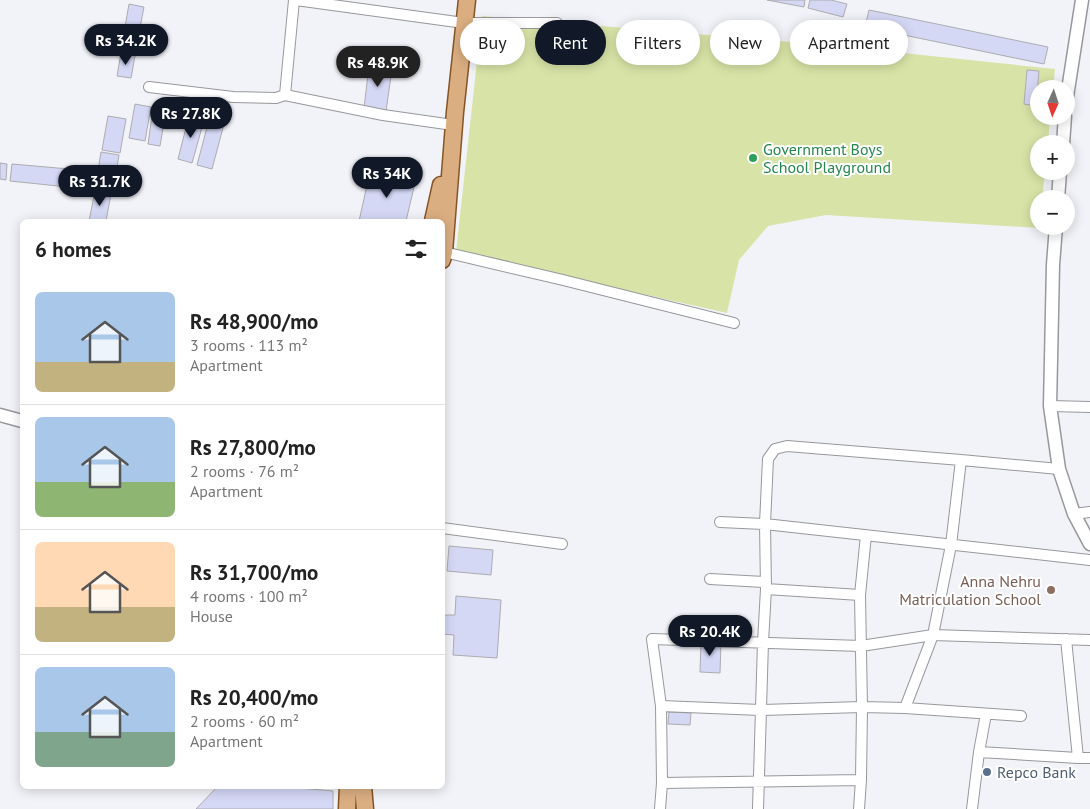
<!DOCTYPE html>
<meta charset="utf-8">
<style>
body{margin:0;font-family:"PT Sans",sans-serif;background:#f2f2f2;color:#222;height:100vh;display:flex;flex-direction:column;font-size:19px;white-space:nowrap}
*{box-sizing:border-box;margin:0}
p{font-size:16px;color:#767676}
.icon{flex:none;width:28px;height:28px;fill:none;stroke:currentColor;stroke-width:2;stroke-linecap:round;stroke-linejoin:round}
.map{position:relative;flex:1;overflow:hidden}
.panel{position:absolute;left:20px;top:219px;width:425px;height:570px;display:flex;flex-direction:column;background:#fff;border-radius:8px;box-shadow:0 2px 12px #0003}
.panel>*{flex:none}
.top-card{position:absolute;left:460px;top:20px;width:475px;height:45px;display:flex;gap:10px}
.needle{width:32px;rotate:183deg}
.tools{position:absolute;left:1030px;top:80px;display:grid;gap:10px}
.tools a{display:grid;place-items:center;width:45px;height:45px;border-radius:50%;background:#fff;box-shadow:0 2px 12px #0003;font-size:25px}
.price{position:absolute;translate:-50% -42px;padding:0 11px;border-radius:18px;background:#111827;color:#fff;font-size:16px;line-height:32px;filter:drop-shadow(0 1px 2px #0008)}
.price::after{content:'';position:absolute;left:50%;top:30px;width:15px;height:11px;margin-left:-8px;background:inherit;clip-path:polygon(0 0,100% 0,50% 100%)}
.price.current{background:#222;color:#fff}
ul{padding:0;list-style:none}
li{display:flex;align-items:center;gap:15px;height:125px;padding:0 15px}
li+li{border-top:1px solid #e0e0e0}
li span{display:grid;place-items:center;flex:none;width:140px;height:100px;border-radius:8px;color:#555}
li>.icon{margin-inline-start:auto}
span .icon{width:60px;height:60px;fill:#fffc;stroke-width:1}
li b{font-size:21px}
h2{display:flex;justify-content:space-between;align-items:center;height:60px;padding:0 15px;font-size:21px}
.pill{padding:0 18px;border-radius:22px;background:#fff;box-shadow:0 2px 12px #0003;font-size:18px;line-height:45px}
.pill.current{background:#111827;color:#fff}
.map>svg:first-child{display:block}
.green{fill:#d8e4a7}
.building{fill:#d5d8f5;stroke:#acacb0}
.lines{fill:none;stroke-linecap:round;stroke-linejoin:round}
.minor-casing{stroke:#97989c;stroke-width:12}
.tertiary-casing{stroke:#97989c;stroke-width:15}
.primary-casing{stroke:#845425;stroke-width:19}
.minor{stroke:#fff;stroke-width:10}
.tertiary{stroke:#fff;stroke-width:12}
.primary{stroke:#dbae82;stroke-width:16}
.leisure-dot{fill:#2e9e5b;stroke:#fff;stroke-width:2}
.education-dot{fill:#8d6e63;stroke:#fff;stroke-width:2}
.service-dot{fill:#5c6f8a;stroke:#fff;stroke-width:2}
.labels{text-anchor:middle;stroke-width:4;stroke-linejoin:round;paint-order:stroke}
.leisure-label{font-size:16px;fill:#27864d;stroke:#fff;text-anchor:start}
.education-label{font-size:16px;fill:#785e54;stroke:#fff;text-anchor:end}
.service-label{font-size:16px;fill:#4e5e75;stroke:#fff;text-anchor:start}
</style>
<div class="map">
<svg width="1090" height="809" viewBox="0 0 1090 809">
<rect width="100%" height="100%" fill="#f2f3f8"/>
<path class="green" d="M482,16L826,45L1055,69L1053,89H1039V116H1050L1048,144H1039V171H1045L1042,199H1039V228L826,215L768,226L739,260L727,313L456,252Z"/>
<path class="building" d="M767,0H805L804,7Z
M810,0H831L847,4L843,17L808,8Z
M129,4L144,7L135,53L121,50Z
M869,10L1048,47L1044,64L865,27Z
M121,53L135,56L131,78L117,76Z
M369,66L392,69L386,111L364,108Z
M1027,70L1039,71L1036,106L1024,104Z
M135,104L151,107L145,141L129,138Z
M153,109L166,111L160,146L148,144Z
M108,116L126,119L120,153L102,150Z
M189,116L204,120L192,163L178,159Z
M209,120L224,124L212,169L197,165Z
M101,152L119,155L113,192L95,189Z
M0,163L7,164L6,180L0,179Z
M12,164L69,169L68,187L10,181Z
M370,172L415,183L406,221H359Z
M95,191L111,194L106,221H89Z
M449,546L493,550L491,575L447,571Z
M456,596L501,600L497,658L453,655L454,635L442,634V615H455Z
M701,641L721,642L720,673L700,672Z
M669,712L691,713L690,725L668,724Z
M218,786H277L333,791V809H196Z"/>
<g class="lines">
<defs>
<path id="minor" d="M296,0L464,23H557
M149,87L233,97L276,98L285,95L383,115L453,125
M285,95L294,0
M444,252L563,280L734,323
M1050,406L1090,407
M1074,514L1090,512
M720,522L765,524L1090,560
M442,528L562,544
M710,579L765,582
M766,589L860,595
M1066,639L1078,758H1090
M661,706L761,710L862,707L905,708L1021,716
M905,708L933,635L951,545L961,460
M979,752L986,714
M662,783L861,780
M660,809L662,783L661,706L652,639L861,646L933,635L1090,640
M758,809L763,642L766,589L765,524L768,459L775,449L787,446L961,460L1059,469
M859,809L861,780L862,707L860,595L866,535
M972,809L979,752L1078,758"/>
<path id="tertiary" d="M1066,103L1082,0
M1063,144L1065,116
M1058,199L1060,171
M1056,226L1053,265L1050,406L1059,469L1074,514L1090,544
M0,415L22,421"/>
<path id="primary" d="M433,221L441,185
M442,260L444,252L455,112L467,0
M363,786L365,809
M347,809L348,786"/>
</defs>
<use href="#minor" class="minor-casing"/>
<use href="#tertiary" class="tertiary-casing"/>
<use href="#primary" class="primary-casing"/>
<use href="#minor" class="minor"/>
<use href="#tertiary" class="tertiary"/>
<use href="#primary" class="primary"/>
</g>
<circle class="leisure-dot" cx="753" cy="158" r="5"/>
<circle class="education-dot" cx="1051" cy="590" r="5"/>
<circle class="service-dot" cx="987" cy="772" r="5"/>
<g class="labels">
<g class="leisure-label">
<text x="763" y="155">Government Boys<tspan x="763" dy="18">School Playground</tspan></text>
</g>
<g class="education-label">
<text x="1041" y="587">Anna Nehru<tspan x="1041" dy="18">Matriculation School</tspan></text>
</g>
<g class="service-label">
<text x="997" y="778">Repco Bank</text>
</g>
</g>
</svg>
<div class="tools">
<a><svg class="needle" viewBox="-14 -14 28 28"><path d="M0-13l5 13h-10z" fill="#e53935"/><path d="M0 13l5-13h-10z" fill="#767676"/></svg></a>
<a>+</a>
<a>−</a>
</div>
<b class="price" style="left:126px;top:66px">Rs 34.2K</b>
<b class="price current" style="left:378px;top:88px">Rs 48.9K</b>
<b class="price" style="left:191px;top:139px">Rs 27.8K</b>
<b class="price" style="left:387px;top:199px">Rs 34K</b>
<b class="price" style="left:100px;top:207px">Rs 31.7K</b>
<b class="price" style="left:710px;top:657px">Rs 20.4K</b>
<div class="top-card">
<a class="pill">Buy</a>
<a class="pill current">Rent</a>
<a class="pill">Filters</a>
<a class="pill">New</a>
<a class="pill">Apartment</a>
</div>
<section class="panel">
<h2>6 homes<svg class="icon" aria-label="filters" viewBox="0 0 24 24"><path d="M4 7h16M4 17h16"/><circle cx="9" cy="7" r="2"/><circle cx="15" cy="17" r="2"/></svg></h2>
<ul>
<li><span style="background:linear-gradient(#a9c7e8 70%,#c2b280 0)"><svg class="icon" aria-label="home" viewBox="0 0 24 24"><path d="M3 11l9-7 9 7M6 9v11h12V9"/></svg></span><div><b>Rs 48,900/mo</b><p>3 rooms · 113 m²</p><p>Apartment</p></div></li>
<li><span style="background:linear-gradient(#a9c7e8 65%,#8fb573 0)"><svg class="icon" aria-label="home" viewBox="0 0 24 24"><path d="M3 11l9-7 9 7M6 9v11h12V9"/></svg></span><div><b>Rs 27,800/mo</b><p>2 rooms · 76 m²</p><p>Apartment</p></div></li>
<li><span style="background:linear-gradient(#ffd9b3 65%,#c2b280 0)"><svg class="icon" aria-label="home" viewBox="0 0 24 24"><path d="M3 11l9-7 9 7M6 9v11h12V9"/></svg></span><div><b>Rs 31,700/mo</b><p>4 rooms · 100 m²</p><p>House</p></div></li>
<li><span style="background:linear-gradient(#a9c7e8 65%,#7fa58c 0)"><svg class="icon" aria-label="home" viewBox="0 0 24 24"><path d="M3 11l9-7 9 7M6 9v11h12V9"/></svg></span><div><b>Rs 20,400/mo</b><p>2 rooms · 60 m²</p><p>Apartment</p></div></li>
</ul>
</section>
</div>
